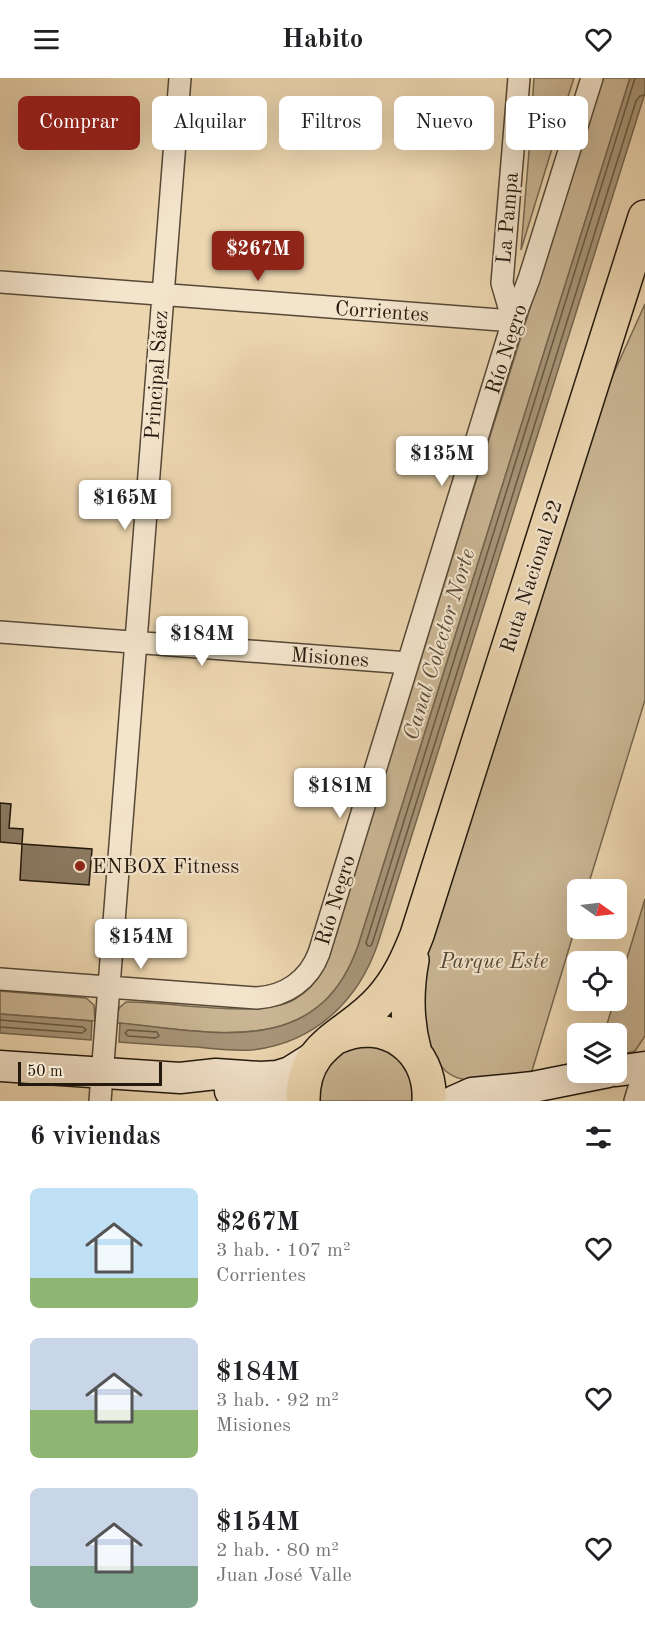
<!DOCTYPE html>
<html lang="es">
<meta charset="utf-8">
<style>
body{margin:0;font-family:"Old Standard TT",serif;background:#f6f6f6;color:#202124;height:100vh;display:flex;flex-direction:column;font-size:22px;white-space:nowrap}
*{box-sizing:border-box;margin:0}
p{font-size:20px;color:#757577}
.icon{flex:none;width:33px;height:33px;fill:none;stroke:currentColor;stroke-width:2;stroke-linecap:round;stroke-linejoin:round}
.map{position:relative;height:1023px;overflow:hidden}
.panel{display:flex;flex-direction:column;background:#fff;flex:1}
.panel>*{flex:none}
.guide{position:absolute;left:18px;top:18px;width:609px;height:54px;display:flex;gap:12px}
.needle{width:39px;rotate:104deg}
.fabs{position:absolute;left:567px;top:801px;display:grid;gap:12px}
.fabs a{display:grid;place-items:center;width:60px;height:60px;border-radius:9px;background:#fff;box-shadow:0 6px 24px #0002;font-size:30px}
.scale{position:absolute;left:18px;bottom:15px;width:144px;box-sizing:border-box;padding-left:6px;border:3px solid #23190d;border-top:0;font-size:16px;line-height:21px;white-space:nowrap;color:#23190d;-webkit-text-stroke:4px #f3e4cc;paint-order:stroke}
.price{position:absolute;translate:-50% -51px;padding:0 14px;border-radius:6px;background:#fff;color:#222;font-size:20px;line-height:39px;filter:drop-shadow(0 2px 3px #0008)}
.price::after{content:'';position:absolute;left:50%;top:36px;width:18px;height:14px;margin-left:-9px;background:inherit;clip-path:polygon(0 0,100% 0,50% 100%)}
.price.on{background:#8f2418;color:#fff}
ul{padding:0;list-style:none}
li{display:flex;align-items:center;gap:18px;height:150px;padding:0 30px}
li span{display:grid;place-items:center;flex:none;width:168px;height:120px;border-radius:9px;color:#555}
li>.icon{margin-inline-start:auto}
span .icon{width:72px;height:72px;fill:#fffc;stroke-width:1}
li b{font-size:26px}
h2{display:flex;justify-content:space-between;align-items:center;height:72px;padding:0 30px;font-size:26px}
.pill{padding:0 21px;border-radius:9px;background:#fff;box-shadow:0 6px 24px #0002;font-size:21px;line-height:54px}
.pill.on{background:#8f2418;color:#fff}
header{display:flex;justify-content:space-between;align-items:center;height:78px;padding:0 30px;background:#fff;font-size:27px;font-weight:700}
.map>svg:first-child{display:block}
.green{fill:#cab694;stroke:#766850;stroke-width:1.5}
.water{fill:#a89679;stroke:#73644e;stroke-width:1.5}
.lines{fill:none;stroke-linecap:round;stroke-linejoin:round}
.shore{stroke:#665843;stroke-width:1.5}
.building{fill:#8c7b62;stroke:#23190d;stroke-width:1.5}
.street-casing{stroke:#554836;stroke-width:24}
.secondary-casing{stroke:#23190d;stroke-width:33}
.highway-casing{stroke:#23190d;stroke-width:36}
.street{stroke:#f3e4cc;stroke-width:21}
.secondary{stroke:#f3e4cc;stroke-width:30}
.highway{stroke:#ecd6b0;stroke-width:33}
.poi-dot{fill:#8f2418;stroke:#f3e4cc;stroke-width:2}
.labels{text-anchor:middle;stroke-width:4.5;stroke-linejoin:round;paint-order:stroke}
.street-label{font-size:21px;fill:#23190d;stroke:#f3e4cc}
.poi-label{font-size:21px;fill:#23190d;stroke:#f3e4cc;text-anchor:start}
.park-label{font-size:21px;font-style:italic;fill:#554836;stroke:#f3e4cc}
.water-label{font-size:22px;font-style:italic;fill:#584b38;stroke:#f3e4cc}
</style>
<header><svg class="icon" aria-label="menu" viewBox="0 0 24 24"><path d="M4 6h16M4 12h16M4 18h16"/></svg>Habito<svg class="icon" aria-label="heart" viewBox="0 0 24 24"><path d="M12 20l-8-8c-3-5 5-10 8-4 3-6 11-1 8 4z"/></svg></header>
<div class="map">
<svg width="645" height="1023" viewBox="0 0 645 1023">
<rect width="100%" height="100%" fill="#ecd6b0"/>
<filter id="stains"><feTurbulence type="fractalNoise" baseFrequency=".00333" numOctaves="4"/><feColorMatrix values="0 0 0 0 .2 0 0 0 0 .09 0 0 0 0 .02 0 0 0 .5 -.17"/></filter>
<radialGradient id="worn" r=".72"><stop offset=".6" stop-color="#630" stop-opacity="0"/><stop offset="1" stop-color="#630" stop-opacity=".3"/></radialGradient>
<path class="green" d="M534,0H574L563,34L546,39L532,32Z
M602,0H630L358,868C318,983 211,953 116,945L119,930L126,924C169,923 260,942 295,921C307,914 316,904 323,892Z
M541,45H545L558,51L521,172L531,49Z
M645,226V622L587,811L578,812L577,844L531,996C510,998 484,1005 462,1001C420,993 424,919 422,887L603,319Z
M645,821V958L635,973L617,978L616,956H604L614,923L616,922L617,913Z
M0,913L86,920L94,927L95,943L0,936Z
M356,964L402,977L418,1023H316L328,981Z"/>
<path class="water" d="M630,0H645V15L378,865C359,922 315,965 252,972C234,973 215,971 197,969C171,968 145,966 119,964L120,945C214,954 318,982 358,868Z
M0,936L92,943L91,962L0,955Z"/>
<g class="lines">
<path class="shore" d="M635,0L366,865L368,868H371L373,863L636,23L640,18L645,17
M0,942L83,949L86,952L82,955L0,949
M128,952L157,954L159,958L156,960L128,958L125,955Z"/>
</g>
<path class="building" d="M0,725L11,726L9,750L23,751L22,766L0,764Z
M22,766L92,771L89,807L20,802Z"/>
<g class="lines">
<defs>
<path id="street" d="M0,204L513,243
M513,243L502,205L519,0
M0,554L408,585
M0,901L257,920C286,918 309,902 319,875L513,243L529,201L592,0
M100,1023L180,0
M635,1023L645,990"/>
<path id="secondary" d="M0,988L180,1000L216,996L261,999L277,998L290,994L314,979
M616,993L645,989
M230,1013L254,1015L281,1023
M454,1023L472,1015L533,1009L608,994"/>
<path id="highway" d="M412,882C406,914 406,943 415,975
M337,959C385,937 432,971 429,1023
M303,1023C302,964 348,959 381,921C398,902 408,880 417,857L645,139"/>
</defs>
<use href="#street" class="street-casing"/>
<use href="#secondary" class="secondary-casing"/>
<use href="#highway" class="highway-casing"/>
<use href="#street" class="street"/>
<use href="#secondary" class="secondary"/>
<use href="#highway" class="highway"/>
</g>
<circle class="poi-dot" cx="80" cy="788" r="6"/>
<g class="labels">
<g class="street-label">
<text transform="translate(507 140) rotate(-85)" y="7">La Pampa</text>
<text transform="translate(382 233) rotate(4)" y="7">Corrientes</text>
<text transform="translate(506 271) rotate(-72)" y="7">Río Negro</text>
<text transform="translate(156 297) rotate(-86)" y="7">Principal Sáez</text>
<text transform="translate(531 498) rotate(-72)" y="7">Ruta Nacional 22</text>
<text transform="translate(330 579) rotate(4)" y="7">Misiones</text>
<text transform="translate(335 822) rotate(-73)" y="7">Río Negro</text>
</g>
<g class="poi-label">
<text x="92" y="795">ENBOX Fitness</text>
</g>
<g class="park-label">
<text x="494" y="890">Parque Este</text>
</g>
<g class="water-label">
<text transform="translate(438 566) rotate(-73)" y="8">Canal Colector Norte</text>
</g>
</g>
<rect width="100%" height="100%" filter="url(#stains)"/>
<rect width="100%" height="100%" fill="url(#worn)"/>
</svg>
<div class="fabs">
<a><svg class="needle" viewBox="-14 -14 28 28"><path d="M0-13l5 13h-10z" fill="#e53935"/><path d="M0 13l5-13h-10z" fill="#757577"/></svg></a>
<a><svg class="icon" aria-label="locate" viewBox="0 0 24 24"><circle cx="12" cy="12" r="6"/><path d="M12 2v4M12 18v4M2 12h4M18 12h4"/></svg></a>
<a><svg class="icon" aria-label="layers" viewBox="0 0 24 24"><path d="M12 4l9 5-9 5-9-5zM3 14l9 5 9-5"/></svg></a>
</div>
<div class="scale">50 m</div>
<b class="price on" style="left:258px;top:204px">$267M</b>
<b class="price" style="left:442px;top:409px">$135M</b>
<b class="price" style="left:125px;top:453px">$165M</b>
<b class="price" style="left:202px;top:589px">$184M</b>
<b class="price" style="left:340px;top:741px">$181M</b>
<b class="price" style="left:141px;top:892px">$154M</b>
<div class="guide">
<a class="pill on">Comprar</a>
<a class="pill">Alquilar</a>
<a class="pill">Filtros</a>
<a class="pill">Nuevo</a>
<a class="pill">Piso</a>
</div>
</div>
<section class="panel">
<h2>6 viviendas<svg class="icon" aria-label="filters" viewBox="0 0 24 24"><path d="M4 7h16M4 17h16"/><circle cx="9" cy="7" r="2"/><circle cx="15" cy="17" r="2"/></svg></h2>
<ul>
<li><span style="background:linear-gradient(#bfe0f5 75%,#8fb573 0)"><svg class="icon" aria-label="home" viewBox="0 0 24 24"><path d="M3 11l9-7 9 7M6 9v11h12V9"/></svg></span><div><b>$267M</b><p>3 hab. · 107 m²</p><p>Corrientes</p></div><svg class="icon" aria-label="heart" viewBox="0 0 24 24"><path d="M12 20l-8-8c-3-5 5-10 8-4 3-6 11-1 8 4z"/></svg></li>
<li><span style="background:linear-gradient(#c9d6e8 60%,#8fb573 0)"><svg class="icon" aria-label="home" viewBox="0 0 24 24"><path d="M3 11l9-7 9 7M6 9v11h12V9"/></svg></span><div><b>$184M</b><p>3 hab. · 92 m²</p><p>Misiones</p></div><svg class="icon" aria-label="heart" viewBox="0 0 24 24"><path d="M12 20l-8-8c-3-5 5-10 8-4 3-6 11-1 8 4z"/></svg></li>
<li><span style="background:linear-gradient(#c9d6e8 65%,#7fa58c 0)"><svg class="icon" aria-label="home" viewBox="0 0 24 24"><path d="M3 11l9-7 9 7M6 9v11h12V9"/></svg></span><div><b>$154M</b><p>2 hab. · 80 m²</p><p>Juan José Valle</p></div><svg class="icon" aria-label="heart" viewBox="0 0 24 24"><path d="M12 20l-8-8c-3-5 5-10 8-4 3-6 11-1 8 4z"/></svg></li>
</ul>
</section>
